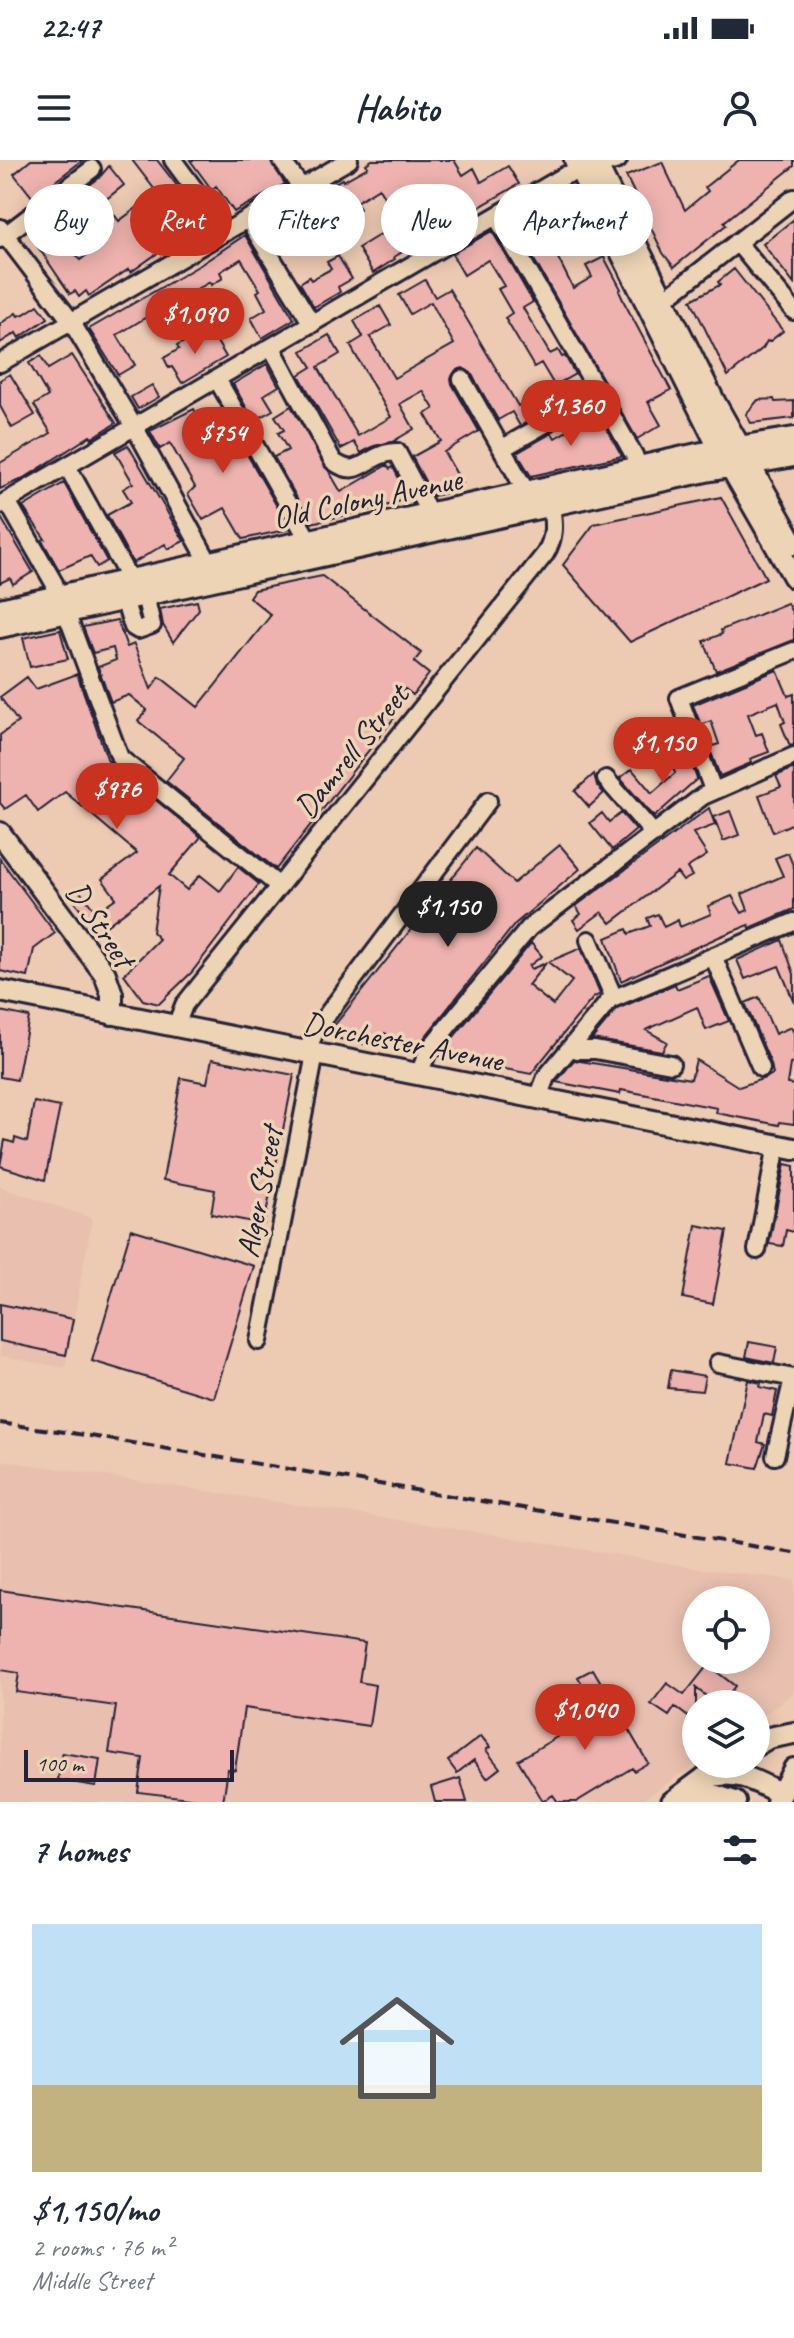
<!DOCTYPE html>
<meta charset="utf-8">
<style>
body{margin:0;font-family:Caveat,sans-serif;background:#f2f2f3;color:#1f2937;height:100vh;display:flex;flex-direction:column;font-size:30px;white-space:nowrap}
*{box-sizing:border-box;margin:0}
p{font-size:26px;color:#747a83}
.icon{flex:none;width:44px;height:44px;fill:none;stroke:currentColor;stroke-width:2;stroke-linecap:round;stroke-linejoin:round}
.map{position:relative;height:1642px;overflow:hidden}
.drawer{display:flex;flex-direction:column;background:#fff;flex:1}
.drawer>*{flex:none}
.top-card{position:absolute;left:24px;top:24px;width:746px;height:72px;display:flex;gap:16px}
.buttons{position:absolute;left:682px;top:1426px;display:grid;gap:16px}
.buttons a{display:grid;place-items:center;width:88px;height:88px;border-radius:50%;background:#fff;box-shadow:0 4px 20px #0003;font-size:40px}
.scale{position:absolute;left:24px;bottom:20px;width:210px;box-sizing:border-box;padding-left:8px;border:4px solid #22223b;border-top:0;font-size:22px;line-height:28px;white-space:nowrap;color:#22223b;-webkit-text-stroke:6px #ecd4b4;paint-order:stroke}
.price{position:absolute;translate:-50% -68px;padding:0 18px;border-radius:28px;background:#c8321e;color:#fff;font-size:26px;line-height:52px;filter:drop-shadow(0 2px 4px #0008)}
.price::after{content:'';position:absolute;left:50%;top:48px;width:24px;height:18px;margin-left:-12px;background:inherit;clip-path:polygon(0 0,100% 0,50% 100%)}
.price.selected{background:#222;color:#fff}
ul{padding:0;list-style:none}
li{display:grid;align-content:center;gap:16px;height:424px;padding:0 32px}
li span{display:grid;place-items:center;height:248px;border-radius:0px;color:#555}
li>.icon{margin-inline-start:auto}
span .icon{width:144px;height:144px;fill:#fffc;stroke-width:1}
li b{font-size:34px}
h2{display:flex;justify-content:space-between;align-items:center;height:96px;padding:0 32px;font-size:34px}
.chip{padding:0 28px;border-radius:36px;background:#fff;box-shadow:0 4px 20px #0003;font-size:28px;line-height:72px}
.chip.selected{background:#c8321e;color:#fff}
.status{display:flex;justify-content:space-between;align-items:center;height:56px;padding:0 40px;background:#fff;direction:ltr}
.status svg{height:22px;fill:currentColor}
header{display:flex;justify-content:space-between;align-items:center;height:104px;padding:0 32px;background:#fff;font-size:36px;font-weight:700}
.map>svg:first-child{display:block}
.built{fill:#e9c0af;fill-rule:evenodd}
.building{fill:#eeb3ae;stroke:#22223b;stroke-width:2;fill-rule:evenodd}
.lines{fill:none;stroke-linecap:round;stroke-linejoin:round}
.minor-casing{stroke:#22223b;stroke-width:22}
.major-casing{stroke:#22223b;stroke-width:26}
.minor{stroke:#ecd4b4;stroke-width:16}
.major{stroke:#ecd4b4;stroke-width:20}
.rail{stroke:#22223b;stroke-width:4;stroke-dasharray:12 6;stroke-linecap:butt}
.labels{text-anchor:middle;stroke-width:7;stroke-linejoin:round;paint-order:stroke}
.street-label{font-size:32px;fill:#22223b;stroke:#ecd4b4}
</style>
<div class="status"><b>22:47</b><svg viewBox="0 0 49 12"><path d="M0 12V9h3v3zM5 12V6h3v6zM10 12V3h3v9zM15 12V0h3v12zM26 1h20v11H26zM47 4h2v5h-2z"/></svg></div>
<header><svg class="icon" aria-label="menu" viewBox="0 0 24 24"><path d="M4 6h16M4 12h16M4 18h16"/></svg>Habito<svg class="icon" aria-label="person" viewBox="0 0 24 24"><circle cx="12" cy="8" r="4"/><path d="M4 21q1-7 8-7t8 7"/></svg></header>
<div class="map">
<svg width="794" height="1642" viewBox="0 0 794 1642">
<rect width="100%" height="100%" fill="#edcab2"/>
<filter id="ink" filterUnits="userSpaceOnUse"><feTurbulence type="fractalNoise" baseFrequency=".0125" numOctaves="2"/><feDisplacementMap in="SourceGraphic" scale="16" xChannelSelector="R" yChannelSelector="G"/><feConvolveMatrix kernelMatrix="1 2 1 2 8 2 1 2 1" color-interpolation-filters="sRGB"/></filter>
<g filter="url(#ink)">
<path class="built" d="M0,1027L92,1058L65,1208L0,1196Z
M0,1300L490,1374L704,1409L794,1420V1532L756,1561V1544H696V1604L639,1642H0ZM696,1440H756V1500H696Z"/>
<path class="building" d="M31,0H83L33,38L14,14Z
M132,0H157L209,67L192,78Z
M190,0H270L285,24L234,52L216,26L212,30Z
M372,0H454L463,15L474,8L481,22L508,6L519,24L394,97L395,99L373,113L358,88L394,66L391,61L396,58L379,28L356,42L360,49L339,62L351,84L340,91L326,65L310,74L307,69L278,88L264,64L342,19L343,21L368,7L366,4Z
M739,0H794V6L724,62L726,65L674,107L663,93L626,16L662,2L685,50L708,31L705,27Z
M109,6L124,25L104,41L119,61L138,47L149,62L144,66L160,88L157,90L159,92L131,112L129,109L89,136L86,131L79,137L75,131L70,134L32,78L55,60L50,54L99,18ZM89,63L103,83L80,100L65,81Z
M569,26L593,74L576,84L549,37Z
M534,50L573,128L592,117L586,106L604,97L621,129L619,131L624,142L671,230L648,242L661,265L637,279L529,91L531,89L515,61Z
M794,59V124L763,84Z
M492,71L533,142L523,148L550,194L558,190L562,197L565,196L575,214L561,222L570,237L520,266L512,252L498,260L471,213L463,208L456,210L451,218L452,224L479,271L444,292L462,323L445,333L433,336L412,297L441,281L425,254L434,249L423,231L400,244L414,269L392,282L374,286L361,293L354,282L341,289L299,215L312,207L302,191L329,175L340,194L318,207L358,276L391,257L350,185L363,177L354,161L380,146L391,165L370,177L394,218L454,184L431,142L410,154L399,135L425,120L435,137L449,129L518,246L554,225L541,203L534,207L505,158L512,153L498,129L504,126L488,100L464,115L452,94Z
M245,75L294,159L262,178L251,158L266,149L257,132L260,130L241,99L220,112L223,118L211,125L210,122L186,136L191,144L177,152L174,146L162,153L160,149L117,175L135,205L118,215L89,169L200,105Z
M338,96L352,119L338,127L340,132L314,147L300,123L309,117L311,120L331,109L327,102Z
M734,109L783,171L769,182L767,181L763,188L728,216L691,140L720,125L718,122Z
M38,145L48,158L19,178L16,173L0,183V164L16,153L18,156L24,154Z
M210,170L226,197L182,223L172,207L169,208L164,198L179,189L177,186L191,178L192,181Z
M72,195L116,263L92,278L90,276L26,317L0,329V303L51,273L34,245L48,236L29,203L41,196L48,209Z
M267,204L279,226L264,235L273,250L254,261L233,224Z
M10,214L35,255L12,268L0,246V220Z
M152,225L159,237L138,249L131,237Z
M774,239L775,242L794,241V258L751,263L746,254L758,240Z
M291,246L341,332L387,305L390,309L393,307L408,336L393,344L311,363L274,297L288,290L278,273L284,270L275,256Z
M194,249L203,265L186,275L196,293L217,281L205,258L221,249L290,369L243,379L225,348L203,360L188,334L195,327L170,283L160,289L150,271Z
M598,253L622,296L531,316L517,293L552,273L555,278Z
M128,285L184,381L168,389L165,384L133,403L107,355L131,342L123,329L133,323L115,292Z
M64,323L107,401L97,407L90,396L59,410L42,380L45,379L23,347Z
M721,337L766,418L630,482L563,405L594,364Z
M0,356L33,412L13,424L10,418L0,423Z
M322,416L421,493L414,502L429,514L413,535L405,529L387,553L394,558L276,709L166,621L184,598L138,561L147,550L129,535L111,542L98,507L116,500L113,488L93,493L83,467L117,460L127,487L134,484L151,529L160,517L198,547L271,455L249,437L254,430Z
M197,441L199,449L173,482L163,465L160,449Z
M787,443L794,456V480L716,511L704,481L722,474L721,470Z
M60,470L68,499L30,507L23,478Z
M777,510L788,536L794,534V585L790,586L781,564L785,562L778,542L748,554L756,575L762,573L769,592L750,599L751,603L720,616L709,587L719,584L711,561L701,565L693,545Z
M77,514L108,601L201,677L169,715L187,730L200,715L220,731L238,707L259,724L192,812L159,844L143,840L124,814L159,779L152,772L159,726L98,772L69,734L77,728L96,752L116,738L102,719L137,693L65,632L38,652L26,635L5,649L0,643V575L18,562L0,537L27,517L36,529Z
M687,592L697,619L654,657L620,618L632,609L652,633L675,613L670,598Z
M794,608V663L773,672L759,635L781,627L776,616Z
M594,614L597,626L604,633L589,647L575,631Z
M709,648L715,665L693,673L707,695L687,708L692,716L683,721L677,713L611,763L602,752L579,769L573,760L581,754L576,746Z
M730,651L739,675L723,681L714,657Z
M602,653L609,662L621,653L636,670L612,690L590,663Z
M560,685L580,709L515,764L421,882L416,891L412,890L410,893L385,873L373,886L326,876L476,688L514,723Z
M788,693L794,708V749L750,768L749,765L721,776L621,821L606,778L627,769L629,774L650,766L647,758L658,754L664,767L678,760L680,767L711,754L708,746L732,736L742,753L748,750L742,734L783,716L775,698Z
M0,699L55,773L34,789L28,817L0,811Z
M782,780L794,814V842L779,806L745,819L737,800Z
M531,783L542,796L529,806L531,809L546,803L528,825L553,845L572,821L548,802L581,788L600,834L593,838L577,857L531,914L438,896Z
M709,816L729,861L706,870L697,847L646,870L667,882L662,891L592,879L617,849L675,824L677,829Z
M759,837L775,874L791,867L794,873V903L790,904L787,924L794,925V964L780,962L779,965L716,953L717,948L621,930L620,934L556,922L574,900L691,919L696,900L739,927L765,918L773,914L771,904L745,843Z
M0,851L29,857L17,920L0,917Z
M212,899L294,915L264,1064L211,1054L215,1030L163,1020L181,918L207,923Z
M34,942L60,947L45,1020L0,1006L5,980L14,983L15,978L27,982Z
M785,1004L794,1006V1072L786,1070L783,1086L769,1084Z
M696,1065L727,1071L713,1144L683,1138Z
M131,1069L254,1106L214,1238L92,1201Z
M0,1144L73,1159L66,1195L0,1181Z
M749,1182L777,1187L774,1203L746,1197Z
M671,1210L705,1216L702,1231L668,1228Z
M748,1220L761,1223L760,1227L777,1231L772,1256L764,1254L758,1282L765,1284L757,1308L730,1303Z
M0,1430L365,1483L359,1522L375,1525L369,1566L244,1548L235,1610L228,1609L223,1642L138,1632L143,1598L109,1593L116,1546L16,1532L19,1513L0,1510Z
M708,1505L735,1526L721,1544H716L696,1528V1563L675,1547L669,1556L651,1544L667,1523L684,1535Z
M593,1509L648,1603L634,1611L632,1608L576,1642H558L553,1635L543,1641L518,1600L599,1552L578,1517Z
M481,1576L490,1587L486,1590L500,1608L487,1618L474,1600L457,1613L448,1601Z
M62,1593L100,1599L96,1626L58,1620Z
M460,1618L467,1642H435L431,1627Z"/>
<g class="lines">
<defs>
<path id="minor" d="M173,0L226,72
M281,0L302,28
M496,56L599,233L634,295L639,309
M248,59L312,164
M0,68L71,161L140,277L213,410
M0,79L92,9
M737,82L794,151
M657,145L794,38
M272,188L333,301C360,322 367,292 397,292L430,354
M0,203L349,0
M217,219L309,381
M462,219L527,333
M503,288L599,233
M67,306L130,420
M7,341L54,423L58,436
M0,345L566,15L618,0
M124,440L133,467L138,470L152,465L145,435
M66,452L120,598L279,726
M606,619L654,674
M713,630L679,538L794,491
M589,780L614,838
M713,796L761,908
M176,866L184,845L545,394C555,378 554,364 551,346
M572,887L577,890H595L671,904
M306,892L317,868L488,641
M419,914L429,889L529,768L703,636L794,596
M538,938L546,917L610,840L794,762
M757,1090L777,985
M259,1181L315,894
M718,1203L794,1218
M775,1296L793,1218"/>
<path id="major" d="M575,0L713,276L794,417
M594,0L715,243L794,384
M0,449L702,293L794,278
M0,467L706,311L794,296
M0,673L105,814L112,834V854
M0,831L794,989
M756,1585L768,1578L794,1573
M704,1618C735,1608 754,1620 781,1634
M684,1635L701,1631L735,1642
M672,1642L714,1611
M777,1642L794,1609"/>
</defs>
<use href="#minor" class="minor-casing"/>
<use href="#major" class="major-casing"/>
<use href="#minor" class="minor"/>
<use href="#major" class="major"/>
<path class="rail" d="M0,1263L72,1273L794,1393"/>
</g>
</g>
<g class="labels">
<g class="street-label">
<text transform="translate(367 338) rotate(-12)" y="11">Old Colony Avenue</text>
<text transform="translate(351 591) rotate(-51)" y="11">Damrell Street</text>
<text transform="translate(101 764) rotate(56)" y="11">D Street</text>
<text transform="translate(403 881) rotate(11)" y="11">Dorchester Avenue</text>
<text transform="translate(259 1032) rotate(-79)" y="11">Alger Street</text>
</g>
</g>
</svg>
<div class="buttons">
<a><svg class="icon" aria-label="locate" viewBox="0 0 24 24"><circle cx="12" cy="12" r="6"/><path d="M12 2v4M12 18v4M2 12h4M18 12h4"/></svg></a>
<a><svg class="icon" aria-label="layers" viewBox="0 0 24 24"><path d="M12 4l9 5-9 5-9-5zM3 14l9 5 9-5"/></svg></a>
</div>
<div class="scale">100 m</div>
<b class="price" style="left:195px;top:196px">$1,090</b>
<b class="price" style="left:571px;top:288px">$1,360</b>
<b class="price" style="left:223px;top:315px">$754</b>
<b class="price" style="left:663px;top:625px">$1,150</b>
<b class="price" style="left:117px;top:671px">$976</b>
<b class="price selected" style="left:448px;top:789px">$1,150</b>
<b class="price" style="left:585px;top:1592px">$1,040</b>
<div class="top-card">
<a class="chip">Buy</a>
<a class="chip selected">Rent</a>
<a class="chip">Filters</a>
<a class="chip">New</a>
<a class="chip">Apartment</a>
</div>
</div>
<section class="drawer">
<h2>7 homes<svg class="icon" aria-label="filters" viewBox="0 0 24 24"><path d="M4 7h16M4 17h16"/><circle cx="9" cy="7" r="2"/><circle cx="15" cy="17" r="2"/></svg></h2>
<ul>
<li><span style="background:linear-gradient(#bfe0f5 65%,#c2b280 0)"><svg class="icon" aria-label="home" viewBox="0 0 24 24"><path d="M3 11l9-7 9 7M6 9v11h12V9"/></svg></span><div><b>$1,150/mo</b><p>2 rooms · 76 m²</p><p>Middle Street</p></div></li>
</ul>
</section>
